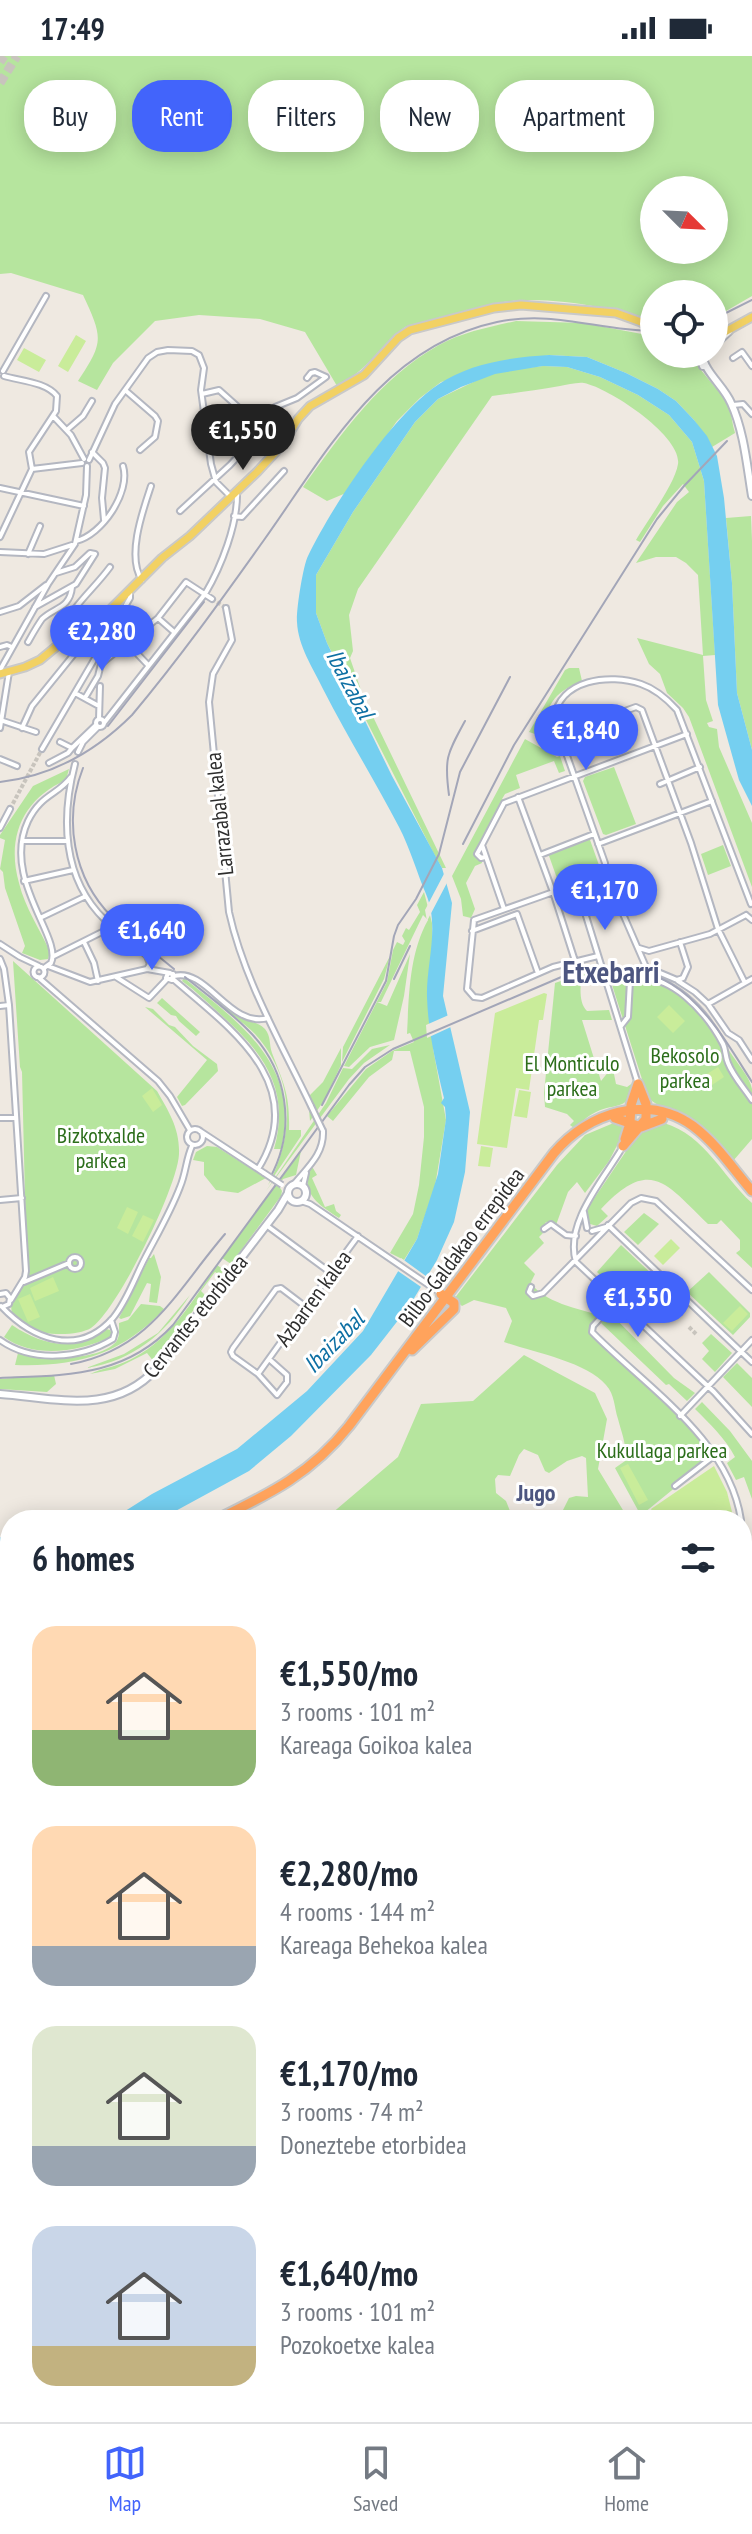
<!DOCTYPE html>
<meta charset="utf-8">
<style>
body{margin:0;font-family:"PT Sans Narrow",sans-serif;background:#f6f6f7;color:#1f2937;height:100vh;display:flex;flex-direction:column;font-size:30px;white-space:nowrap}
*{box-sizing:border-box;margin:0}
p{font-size:26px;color:#747a83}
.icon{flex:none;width:44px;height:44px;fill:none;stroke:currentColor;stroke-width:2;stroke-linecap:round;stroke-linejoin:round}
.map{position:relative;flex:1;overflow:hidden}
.details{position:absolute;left:0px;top:1454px;width:752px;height:912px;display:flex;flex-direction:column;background:#fff;border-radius:32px 32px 0 0;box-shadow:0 4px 20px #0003}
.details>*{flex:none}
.hud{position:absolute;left:24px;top:24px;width:704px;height:72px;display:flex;gap:16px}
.needle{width:52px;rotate:114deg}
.fabs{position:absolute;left:640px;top:120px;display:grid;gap:16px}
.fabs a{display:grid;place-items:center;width:88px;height:88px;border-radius:50%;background:#fff;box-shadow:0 4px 20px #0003;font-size:40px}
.price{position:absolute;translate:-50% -68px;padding:0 18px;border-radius:28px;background:#4264fb;color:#fff;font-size:26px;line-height:52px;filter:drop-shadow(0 2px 4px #0008)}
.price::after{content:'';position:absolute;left:50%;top:48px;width:24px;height:18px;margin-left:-12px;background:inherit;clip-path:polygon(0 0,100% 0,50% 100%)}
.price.selected{background:#222;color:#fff}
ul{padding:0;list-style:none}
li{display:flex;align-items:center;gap:24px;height:200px;padding:0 32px}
li span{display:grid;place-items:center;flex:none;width:224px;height:160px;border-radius:24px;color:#555}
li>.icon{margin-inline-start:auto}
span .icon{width:96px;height:96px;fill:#fffc;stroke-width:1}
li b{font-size:34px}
h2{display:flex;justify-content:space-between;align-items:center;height:96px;padding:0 32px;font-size:34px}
.chip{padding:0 28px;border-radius:32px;background:#fff;box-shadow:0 4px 20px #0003;font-size:28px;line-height:72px}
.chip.selected{background:#4264fb;color:#fff}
.status{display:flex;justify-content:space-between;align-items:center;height:56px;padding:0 40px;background:#fff;direction:ltr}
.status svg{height:22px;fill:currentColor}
.tab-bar{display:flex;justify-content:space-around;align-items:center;height:112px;border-top:2px solid #e0e1e3;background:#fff;font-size:22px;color:#747a83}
.tab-bar a{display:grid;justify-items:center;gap:4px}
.tab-bar .selected{color:#4264fb}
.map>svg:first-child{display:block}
.green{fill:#b6e59e;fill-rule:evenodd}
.cemetery{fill:#c8d9b8}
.pitch{fill:#c9ec9a}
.water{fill:#75cff0}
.pier{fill:#efe9e1}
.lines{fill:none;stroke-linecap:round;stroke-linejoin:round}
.stream{stroke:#75cff0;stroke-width:2}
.street-tunnel{stroke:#c8c4bd;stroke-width:4;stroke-dasharray:4 2;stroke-linecap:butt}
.highway-tunnel{stroke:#c8c4bd;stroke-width:9;stroke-dasharray:9 4.5;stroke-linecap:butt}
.street-casing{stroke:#b4b7c1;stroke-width:8}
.secondary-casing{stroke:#b4b7c1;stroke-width:10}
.primary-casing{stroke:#c9c9c9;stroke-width:11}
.highway-casing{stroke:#c9c9c9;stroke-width:13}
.street{stroke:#fff;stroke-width:4}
.secondary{stroke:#fff;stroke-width:6}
.primary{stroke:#f2d163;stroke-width:7}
.highway{stroke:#ffa35c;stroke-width:9}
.rail{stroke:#a3a6b8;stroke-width:2}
.street-bridge-casing{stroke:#b4b7c1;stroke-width:8;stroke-linecap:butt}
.primary-bridge-casing{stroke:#c9c9c9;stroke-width:11;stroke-linecap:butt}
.street-bridge{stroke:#fff;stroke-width:4}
.primary-bridge{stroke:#f2d163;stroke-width:7}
.labels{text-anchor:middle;stroke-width:6;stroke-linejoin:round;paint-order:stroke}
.street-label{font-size:22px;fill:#2e2e2e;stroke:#fff}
.park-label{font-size:22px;fill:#2c6e1b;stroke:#fff}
.water-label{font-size:24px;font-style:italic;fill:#0d6fa3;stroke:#fff}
.neighbourhood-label{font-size:24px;font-weight:bold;fill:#4d5680;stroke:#fff}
.district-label{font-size:30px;font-weight:bold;fill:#4d5680;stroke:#fff}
</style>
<div class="status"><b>17:49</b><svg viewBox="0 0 49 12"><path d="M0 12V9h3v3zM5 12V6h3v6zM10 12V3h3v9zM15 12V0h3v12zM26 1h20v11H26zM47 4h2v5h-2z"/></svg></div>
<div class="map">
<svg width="752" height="2366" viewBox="0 0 752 2366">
<rect width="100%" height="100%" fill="#efe9e1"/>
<path class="green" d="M0,0H752V240L714,262V238H654V267C621,251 520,234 488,251L405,271C381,289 365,317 337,330L305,276L260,263L199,259L155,265L113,307L97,334L78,325C104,286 103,282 83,239L11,217L0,218ZM654,134H714V194H654Z
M516,265L583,267L642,278L654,277V298H694C697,317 721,332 729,351C732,359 732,368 735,377L712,391L694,364L676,345L658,333L626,317L587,301L549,299L441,326L420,342L397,365L346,437L327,445L303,431C342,377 380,322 439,289C463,276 490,271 516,265Z
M543,310L567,311L600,321L638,339L669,359L692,386L704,425L715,599L703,600L706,644L713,665L707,667L709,671L717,673L719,691L752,767V831L689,661L683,652L667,637L660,618L649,608L637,582L703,599L698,519L686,507L676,501H656L636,507L677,446L689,436L683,428L663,450L640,486L636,484C647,465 675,428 678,408C682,380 609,332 584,327C577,326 567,329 560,330C537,334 515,337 492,340L358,533L349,559L353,595L350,602L363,640L446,812H442L434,798L327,587L316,557V519L353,456L415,366L438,343L494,316Z
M751,460L752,485V694L737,637L732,527L726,462Z
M569,612H579L582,625C549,639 551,648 538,679L529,676L565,614Z
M525,683L557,701L560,700L565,715L559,717L554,705L516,719L520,732L505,738L502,743L504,744L476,794L475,801L481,803L482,807L475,810L466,827L475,853L471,862L463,860L461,843L452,820Z
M614,711L636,768L606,779L603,778L583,725L585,721Z
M69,713L66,724C23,743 6,781 19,827C25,852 40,873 50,896L48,903L40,904L22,897L25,890L5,832L3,816L0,813L5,784L0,782V779L33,730Z
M589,781L600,812L559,828L548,797Z
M723,789L731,810L708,819L701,798Z
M424,836L432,867L433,992L446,1064L435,1130L417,1183L404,1204L390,1197L413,1158L419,1129L424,1081V1051L410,995H394L392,1004L369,1021L333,1065L327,1060L366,1013L392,995L414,986L410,977L407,978C409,940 409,898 428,864L423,859L381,946H377L387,950L410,898L404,940L394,984L370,991L349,1011L344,1010L387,926L393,894L397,886L403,889L405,885L402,880L406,872L409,874L420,856L417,849Z
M390,900L384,923L342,1006L343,991Z
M13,905L157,1035C169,1056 180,1073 179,1098C178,1130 117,1255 91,1272C71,1284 3,1280 12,1245C14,1238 22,1231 27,1225L22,1016L20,1011Z
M607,913C673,918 695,943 730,996C737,1007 750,1021 752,1033C752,1049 752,1067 752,1083L733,1105C722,1092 711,1076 695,1067C680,1058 663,1054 648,1042Z
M587,916L589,925H581C580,936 580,948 587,955L609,954L612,964H582L601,1025L609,1015L612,1004L615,1003L614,1018L616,1028L627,1031L634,1026C629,1056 617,1046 596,1056C587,1060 581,1067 574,1072L570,1069L574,1065L567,1058L545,1051L544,1037L555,927Z
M184,922C241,968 301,1009 281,1093H274C291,1033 263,996 220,958C208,947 196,935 182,925Z
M213,941C223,949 233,957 244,963C252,967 258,966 265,973C271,980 269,988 272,997C284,1028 290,1039 289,1074H301V1080L268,1129C295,1079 295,1022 255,978C242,965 224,954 213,941Z
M162,942L200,976L196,980L179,965L176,960L171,959L157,947Z
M145,951L153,953L169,969L175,971L193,990L217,1008L218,1015L185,1049L182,1050L177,1041L207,1004Z
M390,989L364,1007L349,1023L266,1135L326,1047L343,1012L352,1013L372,993Z
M341,992V1009L325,1043L310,1065L308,1041L323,1026Z
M616,1066L622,1067L626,1072L609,1105L585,1137L577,1126L568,1136L556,1169L546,1166L541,1175L543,1177L539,1181L544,1187L524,1207L535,1218L531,1226C541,1246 580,1253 602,1260L593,1270L592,1276L701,1381L715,1399L644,1457L640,1458L615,1412L625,1405C627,1388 622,1379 618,1363C614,1351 615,1339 606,1329C587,1306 532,1296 504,1286L512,1265L506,1252L474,1244L462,1250L454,1243L557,1109L585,1079Z
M664,1067C706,1080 721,1119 752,1147V1212L736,1197L740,1194V1184L721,1164L717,1168H708C666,1128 651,1100 601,1153L608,1160L597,1170L590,1168L587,1156L591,1147L637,1079Z
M207,1090L217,1091L266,1122L238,1137L216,1134L204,1119V1106L193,1104L196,1096Z
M301,1095L296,1119L283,1123L279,1130L282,1135L281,1140L231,1208L222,1202Z
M310,1107L317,1119L312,1122L325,1151L334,1148L336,1155L341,1159L339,1162C315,1146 302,1139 310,1107Z
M644,1157L659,1168L638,1189L624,1176Z
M621,1189L674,1239L649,1265L597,1216Z
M154,1198L161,1221L157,1247L149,1246L151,1228L147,1227L130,1260L121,1263L119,1262L149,1202H151Z
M217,1209L224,1214L220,1219L215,1216L201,1235L205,1239L154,1306L147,1297L115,1313L90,1318C102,1312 121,1310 135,1301C172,1281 194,1243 217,1209Z
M709,1216L750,1257V1261L733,1279L687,1236Z
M190,1239C165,1278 133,1305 86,1312L124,1298L158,1277Z
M141,1248L160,1250L164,1253C122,1299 75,1311 15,1309L18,1297C42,1303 98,1306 116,1286C120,1281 119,1273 119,1267L128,1264Z
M610,1257L674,1322L695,1337L687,1345L669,1328L666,1329L601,1267Z
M12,1269C43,1290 74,1296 106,1273L110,1274L112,1278L110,1281C79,1296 34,1303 4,1281Z
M711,1278L732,1297L715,1316L702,1303L709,1295L702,1287Z
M524,1299L595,1337L607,1363L598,1413L629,1464H558L569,1442L576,1440L588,1441L586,1402L582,1400L567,1405L549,1417L545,1415L538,1399L524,1393L519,1399L510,1420L498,1419L495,1423L496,1437L506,1445L510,1455L517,1460L518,1464H324L398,1401L421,1348L473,1345Z
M737,1307L752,1322V1351L723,1321Z
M54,1319L56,1328L47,1336L0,1333V1323Z
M702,1346L730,1375L752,1405V1443L744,1421L736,1424L727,1407L735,1401C725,1382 710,1368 695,1353Z
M742,1656H744L750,1667L752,1665V2366H0V1900L10,1896V2356H742Z
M0,1772L10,1775V1822L0,1827Z"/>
<path class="cemetery" d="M749,1500H752V1565L743,1570L742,1510L748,1509Z"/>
<path class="pitch" d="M76,279L86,285L68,316L58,310Z
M24,292L46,304L39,316L17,304Z
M544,937L547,938L543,964H539L529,1034L516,1032L507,1092L477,1088L495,957Z
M669,949L685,965L673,977L657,961Z
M718,1011L724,1021L706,1033L699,1023Z
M152,1032L162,1049L153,1056L142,1040Z
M519,1034L531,1036L527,1062L514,1060Z
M481,1090L493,1092L490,1111L478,1110Z
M127,1151L138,1156L128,1178L117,1172Z
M143,1159L154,1164L143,1186L132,1180Z
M671,1183L680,1192L663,1209L654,1200Z
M53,1221L59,1235L35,1245L30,1232Z
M30,1238L40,1261L28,1266L18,1243Z
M740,1250L748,1258L732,1275L723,1267Z
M628,1408L648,1444L639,1449L620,1412Z
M714,1410L727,1436L734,1464H647L654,1458L651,1453Z"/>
<path class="water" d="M549,299L587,301L626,317L658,333L676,345L694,364L707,380L717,400L724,442L732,527L737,637L752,694V750L739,724L718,649L704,425L692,386L669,359L638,339L600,321L567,311L543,310L495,318L461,331L438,343L415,366L353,456L316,519V557L327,587L392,720L442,812L452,847L443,940L470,1056L465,1116L454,1166L437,1204L410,1249L371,1299L291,1380L249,1415L159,1464H111L152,1438L237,1393L307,1335L363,1275L417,1183L438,1118L446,1063L445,1051L441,1047L444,1042C436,1009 428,975 427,941C426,908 440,871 426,838C417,817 410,792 399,771C375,725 347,680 323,633C313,612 298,590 297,566C296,555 303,510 308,500C332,450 393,358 439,328C470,307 513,301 549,299Z
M0,1481L10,1485V1519L0,1515Z
M751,1624L752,1665L751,1667L746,1664L744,1656H742V1633Z"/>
<path class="pier" d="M446,814L449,823L427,865L425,854Z
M451,958L453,970L427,982L426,969Z
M401,1202L430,1223L424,1233L395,1213Z"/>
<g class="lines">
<path class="stream" d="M742,1692L745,1701L742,1707
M742,1747L752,1773
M752,1781V1792
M370,2366H374"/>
<path class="street-tunnel" d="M212,543L226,552
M10,753L42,693
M689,1271L696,1278"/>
<path class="highway-tunnel" d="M0,6L4,0
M0,27L17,0"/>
<defs>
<path id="street" d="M733,302L742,296L752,310
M3,315L46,240
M4,320C21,325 46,326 57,340L56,355L29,396L32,413
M125,334L155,360L158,365L155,381L140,394
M202,338L219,334L238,351V357L230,367V371L249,388
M733,349L743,348L752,358
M53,360L71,379L84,403
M68,373L83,360L92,345
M92,396L103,407L105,412L102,442L104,464
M89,404L115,348L148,302L157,296L168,294L192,295L199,299L204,312L201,334L211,408L216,426L231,441
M32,413L82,407
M0,432L84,450
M180,455L230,409L266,370L275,351L297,342L326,321L315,316L311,317L307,322
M234,460L242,461L284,415
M0,481L32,413
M76,485C102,479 131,436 123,410
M0,496L44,498L72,489
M28,498L40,470
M142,524C126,501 143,454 151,430
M35,551L76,528L95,498L90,497L75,511L56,517
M226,552L232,584L213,618L209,646L229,856C244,924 281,987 311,1050
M0,556L19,550L46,529
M158,562L174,576
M66,582L62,574C73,549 94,533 110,511
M28,586C32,579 37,570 42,563C54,551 70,553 72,531
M127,587L148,609
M0,591L7,589L12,591
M0,614L48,528L75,488L86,439L87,410
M75,637L97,649
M85,642L98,620L101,608L158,562L186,526L212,543
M96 667a4 4 0 1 1 8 0a4 4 0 1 1-8 0Z
M99,663L100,630
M0,664L36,676
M104,667L205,538C221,511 238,468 237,436
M0,672L9,616
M22,672L32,650L83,587L93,582L106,583
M558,679L636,651L642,654L691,787L718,873L745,927
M60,686L72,692L96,669
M42,693L130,542V536
M78,696L83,686L98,671
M0,703L17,710
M49,707L68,697L72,692
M75,708C61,762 62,822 105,864C118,877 134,887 147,900L150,908L147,913
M660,728L700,711
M518,741L553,836L575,905
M0,772L10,753
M22,785H67
M598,788L712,745
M482,789L477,798L481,802L485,801
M540,799L594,778
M606,818L605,807L554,663C559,623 610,617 641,628C656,633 667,643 677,654L751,848
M606,824L610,828L646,911L677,924L683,922
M24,825L73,814
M579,827L474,864L467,933L474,941L482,942L553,911L598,900
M579,828L601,819
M572,830L577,833L582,847L637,1025
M583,848C586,836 596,822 606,818
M504,853L482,789L504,747L687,678
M746,859L752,864
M40,862L86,840
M472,875L517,858L538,917
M84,886L94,907L98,925
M680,886L688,911L683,922
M0,888L20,901L39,910
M639,892L649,895L710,878L746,859
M54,900L112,871
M0,903L4,913L9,949L26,1215L25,1221L11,1244
M48,910L90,926L147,913L170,917
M33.5 916a5.5 5.5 0 1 1 11 0a5.5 5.5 0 1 1-11 0Z
M44,912L51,907C63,882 1,823 28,765C41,738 58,739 71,721
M168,917L173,918L172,924L166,922Z
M174,920C207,911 230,973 268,962
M38,921L158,1025L170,1040L190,1074
M116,921L149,942L167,923
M173,923C230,972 311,1028 258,1113
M678,925L695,936L708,948L728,977L739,984L752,1004
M708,948L752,923
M0,950L9,949
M621,970L628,961L630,925C669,912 707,958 723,988C726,994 725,1000 728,1007C733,1020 744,1032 752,1044
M0,1062H16
M187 1081a8 8 0 1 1 16 0a8 8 0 1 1-16 0Z
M200,1075L264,1117
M622,1092C604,1123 564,1167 576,1206L714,1336L752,1378
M294,1128C308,1111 324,1098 323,1075
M303,1130L306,1117
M0,1144L22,1142
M301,1145L310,1148L439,1236
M584,1156L587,1172
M266,1169L331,1217
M608,1169L752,1306
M544,1173L551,1168L566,1179L576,1180
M592,1175L606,1171
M69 1207a6 6 0 1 1 12 0a6 6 0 1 1-12 0Z
M24,1226L69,1207
M531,1231L529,1236L533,1240L543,1237L631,1147L641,1142L656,1145L752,1234
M0,1238L6,1237L10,1242L9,1248L2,1251
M617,1244L593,1270L592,1276C646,1331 729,1383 741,1464
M1,1250C32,1283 78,1302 113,1262C127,1245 135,1221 145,1202C157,1179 171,1155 180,1131C186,1117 186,1103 192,1090
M0,1284C32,1307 80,1303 113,1283L115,1276L111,1264
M269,1303L287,1319V1326L277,1339L258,1318C291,1272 324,1226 358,1180
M258,1318L233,1300L231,1296L233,1292L276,1233L281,1232L306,1251
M680,1360L752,1284
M675,1430L715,1399
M742,1495L752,1497
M0,1618L10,1608
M289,2356V2366
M696,2356L704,2366"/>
<path id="secondary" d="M714,289L729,275
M698,298L703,310
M702,298C704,316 724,330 731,347C744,375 747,410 752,440
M288 1137a9 9 0 1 1 18 0a9 9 0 1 1-18 0Z
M0,1338C56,1342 113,1360 156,1313L278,1154L288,1137"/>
<path id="primary" d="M714,282L752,261
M0,618L25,611L40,604L69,580L92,568L111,553L162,502L190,480L257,416L282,389L298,363L310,350L364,319L398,282L410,274L494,252L521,249L616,257L641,266"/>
<path id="highway" d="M615,1062L641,1071L662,1063
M625,1083L630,1067L631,1049L638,1028
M623,1090L646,1063V1048L638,1028
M412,1294L454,1253V1247L441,1238
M216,1464C269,1438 311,1418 349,1370L554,1097C588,1057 647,1037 693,1070C717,1088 733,1113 752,1135
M0,1548L10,1546"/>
</defs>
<use href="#street" class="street-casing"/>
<use href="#secondary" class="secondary-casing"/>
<use href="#primary" class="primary-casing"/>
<use href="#highway" class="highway-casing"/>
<use href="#street" class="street"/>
<use href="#secondary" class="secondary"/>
<use href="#primary" class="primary"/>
<use href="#highway" class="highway"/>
<path class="rail" d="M714,263L752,244
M108,670L204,546
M83,712C63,763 73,822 112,861C131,880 154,896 174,913
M0,726C53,720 95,696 132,659C179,603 222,543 264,484C326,397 383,290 497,266C555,254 599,275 654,275
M449,739C444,702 447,698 465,665
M463,788L514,689L657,463L684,430L727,385
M605,911C684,909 715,968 752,1026
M185,921C206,938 228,954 247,973C288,1013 297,1072 270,1122
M394,923L410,890
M322,1049L386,925L394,880L398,869L416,843L439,798L460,716L510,621
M71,1308C151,1293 176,1235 225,1178
M0,1322C66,1319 125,1321 173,1269L349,1029L365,1011L393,993L566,919"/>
<defs>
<path id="street-bridge" d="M311,1050L323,1075
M264,1117L282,1129"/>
<path id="primary-bridge" d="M641,266L654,274"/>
</defs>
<use href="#street-bridge" class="street-bridge-casing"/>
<use href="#primary-bridge" class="primary-bridge-casing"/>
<use href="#street-bridge" class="street-bridge"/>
<use href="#primary-bridge" class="primary-bridge"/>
</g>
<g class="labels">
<g class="street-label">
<text transform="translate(219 758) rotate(-96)" y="8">Larrazabal kalea</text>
<text transform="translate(461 1191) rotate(-53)" y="8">Bilbo-Galdakao errepidea</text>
<text transform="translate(313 1242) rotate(-54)" y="8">Azbarren kalea</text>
<text transform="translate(195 1260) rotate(-51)" y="8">Cervantes etorbidea</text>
</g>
<g class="park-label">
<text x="685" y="1007">Bekosolo<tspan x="685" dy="25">parkea</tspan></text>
<text x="572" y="1015">El Monticulo<tspan x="572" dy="25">parkea</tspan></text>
<text x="101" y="1087">Bizkotxalde<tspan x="101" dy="25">parkea</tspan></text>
<text x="662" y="1402">Kukullaga parkea</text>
</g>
<g class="water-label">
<text transform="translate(350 628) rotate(62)" y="8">Ibaizabal</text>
<text transform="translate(334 1286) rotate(-46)" y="8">Ibaizabal</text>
</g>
<g class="neighbourhood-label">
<text x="536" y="1445">Jugo</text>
</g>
<g class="district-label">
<text x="611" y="927">Etxebarri</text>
</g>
</g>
</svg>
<div class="fabs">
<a><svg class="needle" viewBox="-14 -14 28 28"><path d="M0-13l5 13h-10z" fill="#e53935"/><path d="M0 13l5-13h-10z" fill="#747a83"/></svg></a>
<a><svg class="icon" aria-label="locate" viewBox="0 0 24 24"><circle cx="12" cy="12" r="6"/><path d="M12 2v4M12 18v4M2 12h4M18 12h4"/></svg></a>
</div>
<b class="price selected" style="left:243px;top:416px">€1,550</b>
<b class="price" style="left:102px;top:617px">€2,280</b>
<b class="price" style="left:586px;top:716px">€1,840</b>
<b class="price" style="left:605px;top:876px">€1,170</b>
<b class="price" style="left:152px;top:916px">€1,640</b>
<b class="price" style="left:638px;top:1283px">€1,350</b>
<div class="hud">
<a class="chip">Buy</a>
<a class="chip selected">Rent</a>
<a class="chip">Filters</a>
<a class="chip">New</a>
<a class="chip">Apartment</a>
</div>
<section class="details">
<h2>6 homes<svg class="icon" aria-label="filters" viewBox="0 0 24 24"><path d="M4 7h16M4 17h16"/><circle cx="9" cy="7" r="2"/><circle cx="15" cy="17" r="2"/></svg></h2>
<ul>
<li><span style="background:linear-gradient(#ffd9b3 65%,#8fb573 0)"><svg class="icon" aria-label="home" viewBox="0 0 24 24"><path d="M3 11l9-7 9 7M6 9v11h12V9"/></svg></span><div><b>€1,550/mo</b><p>3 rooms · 101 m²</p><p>Kareaga Goikoa kalea</p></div></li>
<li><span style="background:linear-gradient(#ffd9b3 75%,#9aa5b1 0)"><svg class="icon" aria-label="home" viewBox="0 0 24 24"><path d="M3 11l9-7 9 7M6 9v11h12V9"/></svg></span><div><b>€2,280/mo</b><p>4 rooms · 144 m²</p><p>Kareaga Behekoa kalea</p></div></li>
<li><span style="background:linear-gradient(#dfe7d0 75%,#9aa5b1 0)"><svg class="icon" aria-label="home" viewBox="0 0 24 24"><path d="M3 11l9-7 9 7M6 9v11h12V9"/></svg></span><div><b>€1,170/mo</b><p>3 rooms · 74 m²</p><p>Doneztebe etorbidea</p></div></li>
<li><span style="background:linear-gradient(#c9d6e8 75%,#c2b280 0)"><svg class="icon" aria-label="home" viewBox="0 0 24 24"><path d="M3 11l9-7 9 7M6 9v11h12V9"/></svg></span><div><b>€1,640/mo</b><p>3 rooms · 101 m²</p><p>Pozokoetxe kalea</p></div></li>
</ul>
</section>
</div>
<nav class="tab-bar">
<a class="selected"><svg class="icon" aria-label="map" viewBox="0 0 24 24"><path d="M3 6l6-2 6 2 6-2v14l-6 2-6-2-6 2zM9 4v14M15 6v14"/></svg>Map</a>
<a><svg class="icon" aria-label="saved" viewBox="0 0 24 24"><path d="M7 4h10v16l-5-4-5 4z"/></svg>Saved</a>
<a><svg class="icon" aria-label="home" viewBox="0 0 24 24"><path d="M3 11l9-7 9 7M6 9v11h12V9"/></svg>Home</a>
</nav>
